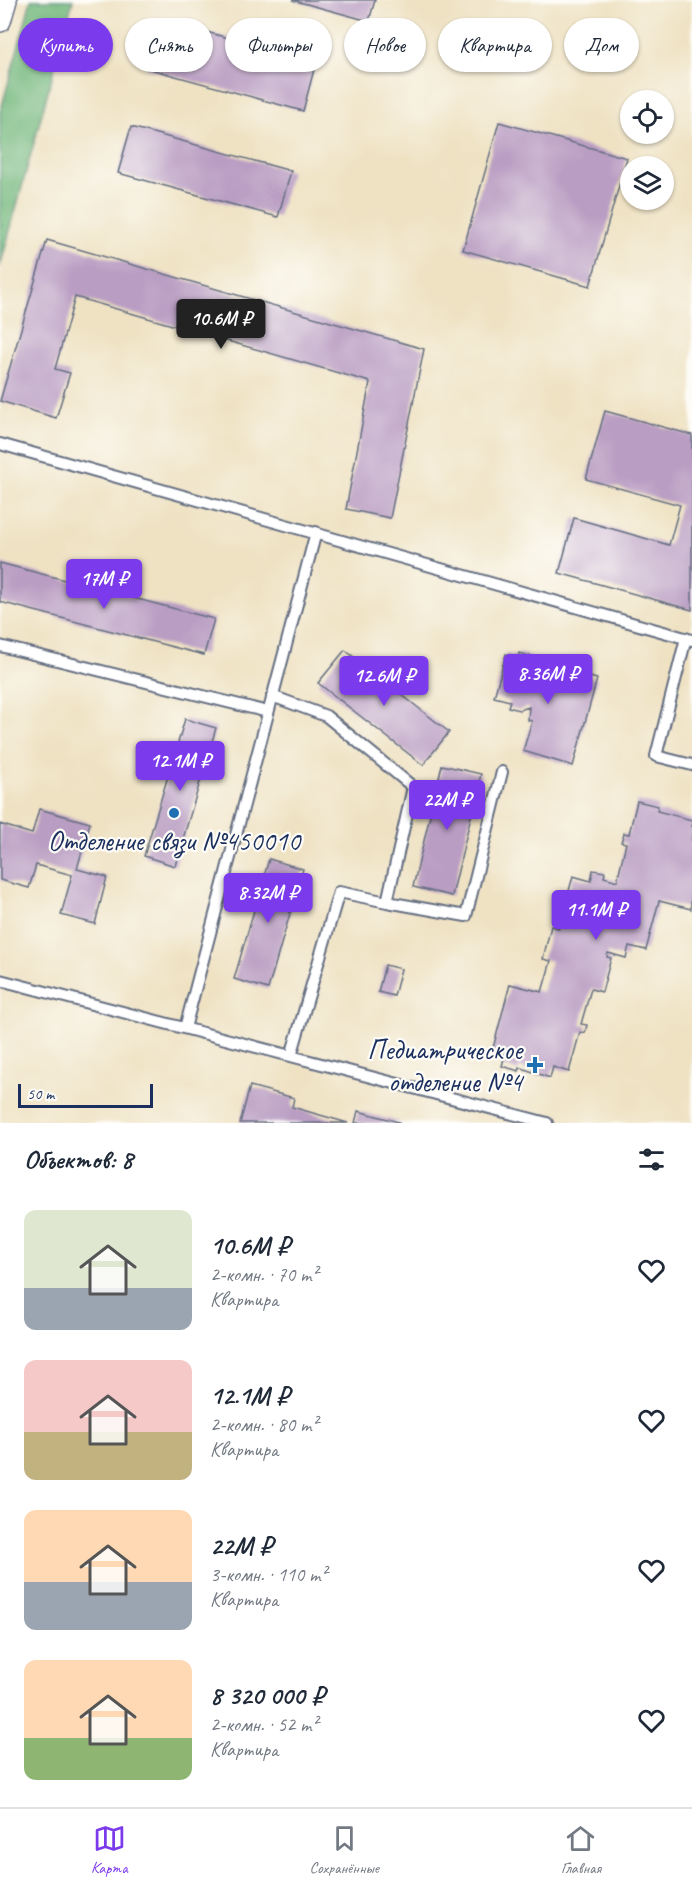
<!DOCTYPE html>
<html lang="ru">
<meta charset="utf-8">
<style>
body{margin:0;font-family:Caveat,sans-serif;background:#f2f2f3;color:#1f2937;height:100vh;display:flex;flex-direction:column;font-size:22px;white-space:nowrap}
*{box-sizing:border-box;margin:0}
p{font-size:20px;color:#747a83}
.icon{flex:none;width:33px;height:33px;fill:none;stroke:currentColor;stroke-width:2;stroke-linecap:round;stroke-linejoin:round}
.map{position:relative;height:1123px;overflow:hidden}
.details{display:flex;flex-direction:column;background:#fff;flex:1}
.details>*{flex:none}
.banner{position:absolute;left:18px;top:18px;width:657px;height:54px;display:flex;gap:12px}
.tools{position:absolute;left:620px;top:90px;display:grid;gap:12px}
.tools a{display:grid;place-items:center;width:54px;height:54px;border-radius:50%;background:#fff;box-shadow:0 2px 4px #0004;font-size:30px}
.scale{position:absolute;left:18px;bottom:15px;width:135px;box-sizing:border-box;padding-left:6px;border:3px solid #1b2f5e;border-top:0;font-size:16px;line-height:21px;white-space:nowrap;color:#1b2f5e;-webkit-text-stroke:4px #fdfcf7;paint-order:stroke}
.price{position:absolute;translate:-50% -51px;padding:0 14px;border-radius:6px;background:#7c3aed;color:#fff;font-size:20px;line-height:39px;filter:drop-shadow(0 2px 3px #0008)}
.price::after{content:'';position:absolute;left:50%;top:36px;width:18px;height:14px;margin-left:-9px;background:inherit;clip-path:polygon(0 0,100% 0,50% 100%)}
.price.selected{background:#222;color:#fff}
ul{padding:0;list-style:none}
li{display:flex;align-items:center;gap:18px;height:150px;padding:0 24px}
li span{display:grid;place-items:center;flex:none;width:168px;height:120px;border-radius:12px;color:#555}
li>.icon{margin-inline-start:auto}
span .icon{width:72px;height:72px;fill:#fffc;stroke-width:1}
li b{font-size:26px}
h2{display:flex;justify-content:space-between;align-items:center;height:72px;padding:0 24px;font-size:26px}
.chip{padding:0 21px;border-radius:27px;background:#fff;box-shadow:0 2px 4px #0004;font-size:21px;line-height:54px}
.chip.selected{background:#7c3aed;color:#fff}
.tab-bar{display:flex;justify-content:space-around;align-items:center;height:84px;border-top:2px solid #e0e1e3;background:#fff;font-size:16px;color:#747a83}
.tab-bar a{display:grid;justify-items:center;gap:3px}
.tab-bar .selected{color:#7c3aed}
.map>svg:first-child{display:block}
.forest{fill:#73b87d;stroke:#47746e;stroke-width:1.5}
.building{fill:#b99dc3}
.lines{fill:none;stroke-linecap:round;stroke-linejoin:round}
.lane-casing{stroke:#656e81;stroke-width:14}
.street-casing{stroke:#656e81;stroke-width:24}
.lane{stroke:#fff;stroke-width:10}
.street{stroke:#fff;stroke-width:21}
.poi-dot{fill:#1f6fb2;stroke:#fdfcf7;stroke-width:2}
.labels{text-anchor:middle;stroke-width:4.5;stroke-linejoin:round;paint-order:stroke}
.poi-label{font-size:28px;fill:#1b2f5e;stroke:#fdfcf7}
</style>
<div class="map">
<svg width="692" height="1123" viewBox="0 0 692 1123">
<rect width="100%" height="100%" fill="#fdfcf7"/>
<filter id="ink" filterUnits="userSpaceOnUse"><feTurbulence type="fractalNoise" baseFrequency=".0167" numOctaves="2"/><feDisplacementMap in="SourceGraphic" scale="12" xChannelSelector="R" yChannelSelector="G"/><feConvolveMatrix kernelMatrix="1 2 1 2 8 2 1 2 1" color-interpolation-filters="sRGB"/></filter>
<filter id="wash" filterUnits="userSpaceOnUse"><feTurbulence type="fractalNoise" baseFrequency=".008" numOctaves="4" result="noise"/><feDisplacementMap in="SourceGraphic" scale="24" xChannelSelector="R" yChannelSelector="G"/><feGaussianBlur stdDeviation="1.35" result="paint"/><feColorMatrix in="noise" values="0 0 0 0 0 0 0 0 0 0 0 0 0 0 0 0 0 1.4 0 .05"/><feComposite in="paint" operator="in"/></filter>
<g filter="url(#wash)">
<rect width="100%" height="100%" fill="#efe2c3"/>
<path class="forest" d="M31,0H73L0,267V113Z"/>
<g id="blocks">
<path class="building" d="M292,0H375L369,21Z
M159,19L316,62L303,111L146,68Z
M499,122L627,158L590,286L463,250Z
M131,127L291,171L278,217L118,173Z
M47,240L424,349L390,518L346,509L370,382L75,297L55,369L70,373L56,418L0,401Z
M605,411L692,435V610L559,573L574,518L669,545L680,505L586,479Z
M0,563L214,619L204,655L0,602Z
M345,650L449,732L423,765L318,683Z
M519,653L534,657L533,661L597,679L573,766L523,751L532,721L528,720L529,707L519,710L508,707L510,701L494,697L506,654L518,657Z
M185,719L216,728L175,866L144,856Z
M442,765L481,774L452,896L413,887Z
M637,801L658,806L657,811L692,820L691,909L659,901L646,950L629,946L626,958L608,953L607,957L611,958L602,992L591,989L581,1024L587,1025L585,1033L580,1032L569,1072L553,1067L550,1078L519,1067V1071L502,1066L505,1055L492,1052L510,984L542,992L551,961L543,959L551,926L559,928L573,876L591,881L593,870L605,872L604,877L617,881L626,843L621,842L624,833L629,834Z
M39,809L90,823L77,869L107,877L95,924L61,915L72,875L36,865L29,888L0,880V824L32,834Z
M269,859L303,869L268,989L234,979Z
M385,965L401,969L394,996L378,992Z
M250,1086L294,1098L292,1107L348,1123H240Z
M358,1111L399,1122V1123H355Z"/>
</g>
</g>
<g filter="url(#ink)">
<use href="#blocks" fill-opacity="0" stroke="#656e81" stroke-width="1.5"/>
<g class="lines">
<defs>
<path id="lane" d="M0,444L692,640
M686,638L656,756L692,765
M0,646L268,712
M272,696L326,716L413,787L387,902L466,916L502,772
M0,980L547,1123
M185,1028L316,532
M291,1056L339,892L387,902"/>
<path id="street" d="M0,21L6,0"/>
</defs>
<use href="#lane" class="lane-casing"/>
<use href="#street" class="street-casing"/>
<use href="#lane" class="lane"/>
<use href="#street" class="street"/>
</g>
</g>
<g class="poi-dot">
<circle cx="174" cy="813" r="6"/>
<path d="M532 1056h6v6h6v6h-6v6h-6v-6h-6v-6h6z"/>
</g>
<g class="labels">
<g class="poi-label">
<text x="174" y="850">Отделение связи №450010</text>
<text x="522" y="1059" text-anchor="end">Педиатрическое<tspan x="522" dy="32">отделение №4</tspan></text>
</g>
</g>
</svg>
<div class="tools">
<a><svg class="icon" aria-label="locate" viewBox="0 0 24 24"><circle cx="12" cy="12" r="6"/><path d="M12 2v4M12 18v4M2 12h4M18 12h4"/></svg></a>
<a><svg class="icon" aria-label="layers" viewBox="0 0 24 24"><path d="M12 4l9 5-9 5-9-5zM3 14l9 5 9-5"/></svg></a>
</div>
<div class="scale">50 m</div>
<b class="price selected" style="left:221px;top:350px">10.6M ₽</b>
<b class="price" style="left:104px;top:610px">17M ₽</b>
<b class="price" style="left:548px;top:705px">8.36M ₽</b>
<b class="price" style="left:384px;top:707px">12.6M ₽</b>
<b class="price" style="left:180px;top:792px">12.1M ₽</b>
<b class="price" style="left:447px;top:831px">22M ₽</b>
<b class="price" style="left:268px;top:924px">8.32M ₽</b>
<b class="price" style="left:596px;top:941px">11.1M ₽</b>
<div class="banner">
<a class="chip selected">Купить</a>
<a class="chip">Снять</a>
<a class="chip">Фильтры</a>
<a class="chip">Новое</a>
<a class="chip">Квартира</a>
<a class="chip">Дом</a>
</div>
</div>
<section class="details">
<h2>Объектов: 8<svg class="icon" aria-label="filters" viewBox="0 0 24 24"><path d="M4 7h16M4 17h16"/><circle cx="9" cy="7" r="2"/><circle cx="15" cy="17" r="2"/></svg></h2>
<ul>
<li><span style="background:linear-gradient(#dfe7d0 65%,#9aa5b1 0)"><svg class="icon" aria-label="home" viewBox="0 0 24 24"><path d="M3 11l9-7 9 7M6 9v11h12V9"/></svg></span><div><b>10.6M ₽</b><p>2-комн. · 70 m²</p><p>Квартира</p></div><svg class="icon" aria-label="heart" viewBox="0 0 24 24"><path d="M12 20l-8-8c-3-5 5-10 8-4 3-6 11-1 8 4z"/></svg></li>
<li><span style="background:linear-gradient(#f6c9c9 60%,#c2b280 0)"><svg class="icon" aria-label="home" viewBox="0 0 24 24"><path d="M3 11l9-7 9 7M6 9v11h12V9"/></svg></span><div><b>12.1M ₽</b><p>2-комн. · 80 m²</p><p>Квартира</p></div><svg class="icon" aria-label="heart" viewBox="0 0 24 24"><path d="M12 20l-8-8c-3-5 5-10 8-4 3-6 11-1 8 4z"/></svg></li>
<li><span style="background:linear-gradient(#ffd9b3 60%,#9aa5b1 0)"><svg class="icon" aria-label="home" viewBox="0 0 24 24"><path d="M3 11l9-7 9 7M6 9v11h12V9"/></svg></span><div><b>22M ₽</b><p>3-комн. · 110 m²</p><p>Квартира</p></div><svg class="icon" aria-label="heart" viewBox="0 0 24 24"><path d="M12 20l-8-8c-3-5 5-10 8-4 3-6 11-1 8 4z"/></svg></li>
<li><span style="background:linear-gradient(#ffd9b3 65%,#8fb573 0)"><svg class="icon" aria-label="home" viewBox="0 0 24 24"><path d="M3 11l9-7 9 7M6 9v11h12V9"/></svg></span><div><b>8 320 000 ₽</b><p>2-комн. · 52 m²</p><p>Квартира</p></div><svg class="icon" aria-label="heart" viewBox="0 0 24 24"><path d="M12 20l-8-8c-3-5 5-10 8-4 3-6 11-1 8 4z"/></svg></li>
</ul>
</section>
<nav class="tab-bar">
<a class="selected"><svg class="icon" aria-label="map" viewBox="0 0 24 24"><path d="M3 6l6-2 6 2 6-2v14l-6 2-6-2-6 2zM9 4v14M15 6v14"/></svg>Карта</a>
<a><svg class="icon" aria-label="saved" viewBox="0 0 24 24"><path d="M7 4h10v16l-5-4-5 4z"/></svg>Сохранённые</a>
<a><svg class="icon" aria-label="home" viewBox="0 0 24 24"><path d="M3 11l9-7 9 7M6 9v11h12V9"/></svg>Главная</a>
</nav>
